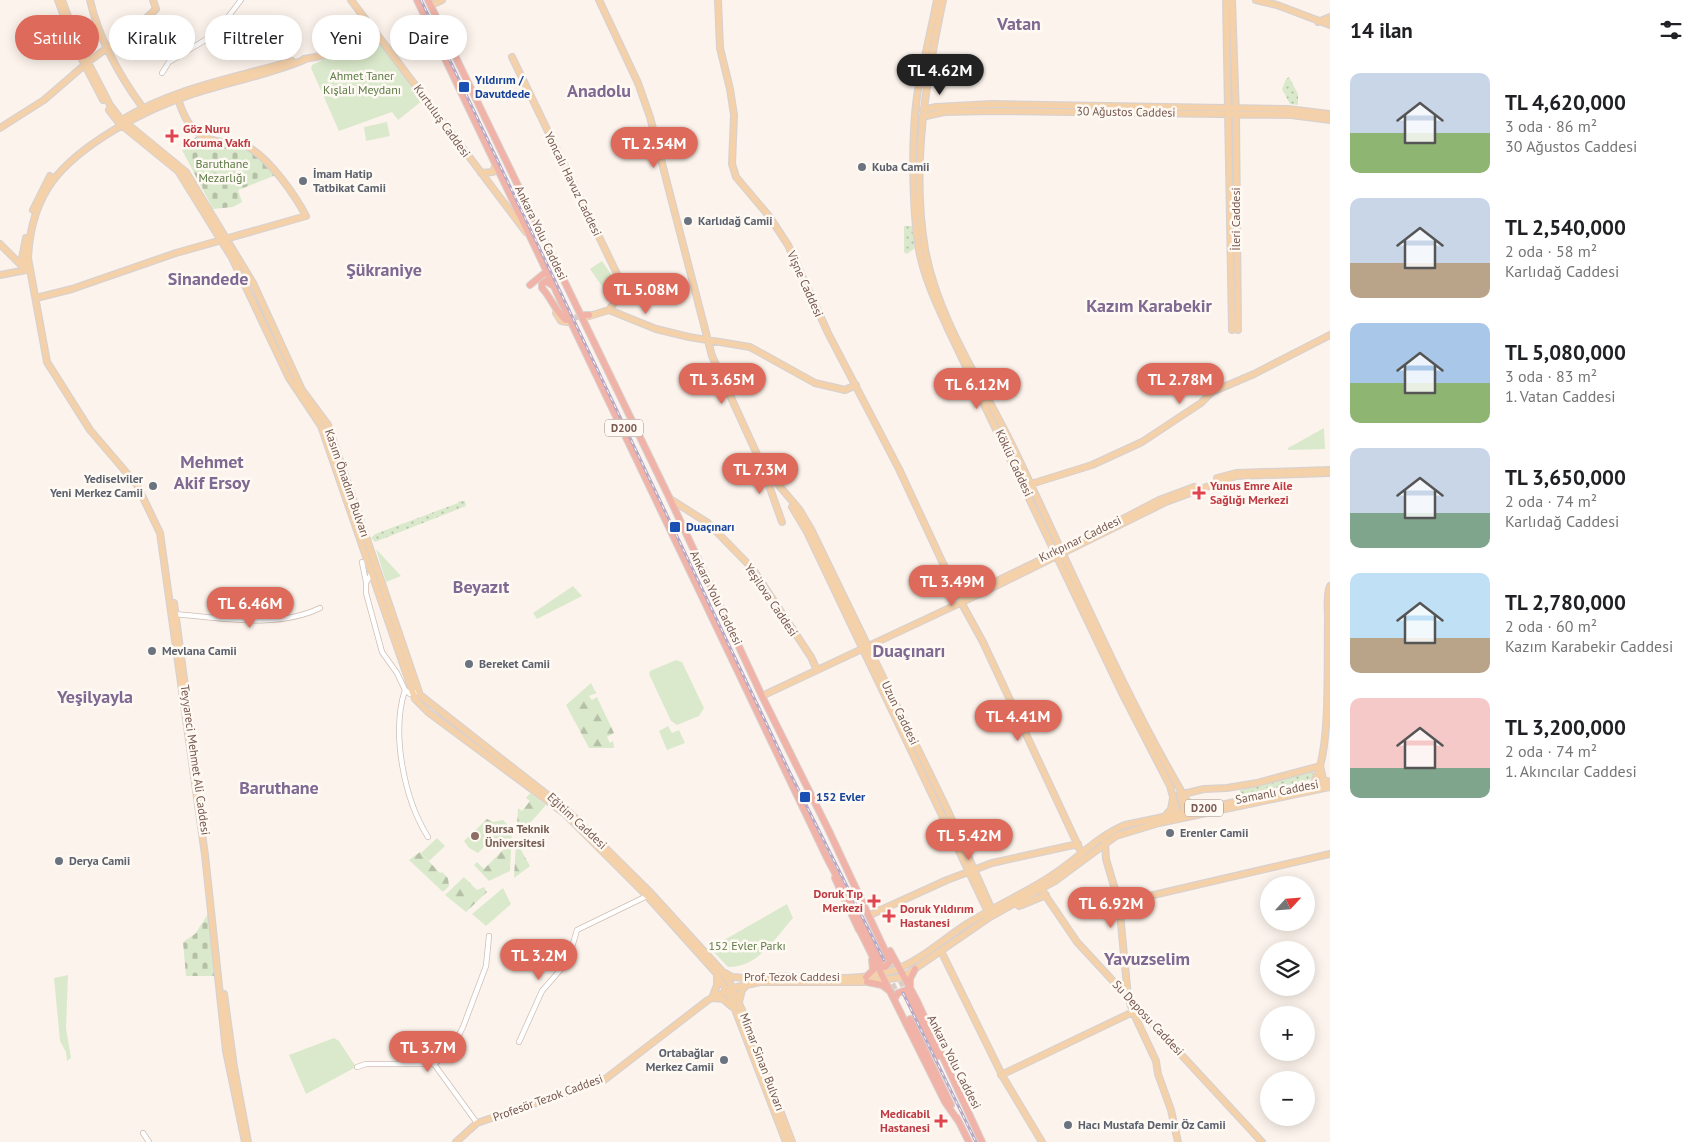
<!DOCTYPE html>
<html lang="tr">
<meta charset="utf-8">
<style>
body{margin:0;font-family:"PT Sans",sans-serif;background:#f6f6f6;color:#202124;height:100vh;display:flex;flex-direction:column;font-size:19px;white-space:nowrap}
*{box-sizing:border-box;margin:0}
p{font-size:16px;color:#757577}
.icon{flex:none;width:28px;height:28px;fill:none;stroke:currentColor;stroke-width:2;stroke-linecap:round;stroke-linejoin:round}
.map{position:relative;flex:1;overflow:hidden}
.details{display:flex;flex-direction:column;background:#fff;width:375px}
.details>*{flex:none}
.banner{position:absolute;left:15px;top:15px;width:475px;height:45px;display:flex;gap:10px}
.needle{width:32px;rotate:64deg}
.fabs{position:absolute;left:1260px;top:876px;display:grid;gap:10px}
.fabs a{display:grid;place-items:center;width:55px;height:55px;border-radius:50%;background:#fff;box-shadow:0 2px 12px #0003;font-size:25px}
.price{position:absolute;translate:-50% -42px;padding:0 11px;border-radius:18px;background:#dd6a5a;color:#fff;font-size:16px;line-height:32px;filter:drop-shadow(0 1px 2px #0008)}
.price::after{content:'';position:absolute;left:50%;top:30px;width:15px;height:11px;margin-left:-8px;background:inherit;clip-path:polygon(0 0,100% 0,50% 100%)}
.price.active{background:#222;color:#fff}
ul{padding:0;list-style:none}
li{display:flex;align-items:center;gap:15px;height:125px;padding:0 20px}
li span{display:grid;place-items:center;flex:none;width:140px;height:100px;border-radius:10px;color:#555}
li>.icon{margin-inline-start:auto}
span .icon{width:60px;height:60px;fill:#fffc;stroke-width:1}
li b{font-size:21px}
h2{display:flex;justify-content:space-between;align-items:center;height:60px;padding:0 20px;font-size:21px}
.chip{padding:0 18px;border-radius:22px;background:#fff;box-shadow:0 2px 12px #0003;font-size:18px;line-height:45px}
.chip.active{background:#dd6a5a;color:#fff}
main{display:flex;flex:1;min-height:0}
.map>svg:first-child{display:block}
.grass{fill:url(#grass-dots)}
.forest{fill:url(#forest-firs)}
.cemetery{fill:url(#cemetery-stones)}
.park{fill:#dae9cb}
.lines{fill:none;stroke-linecap:round;stroke-linejoin:round}
.highway-tunnel{stroke:#dacdc5;stroke-width:6;stroke-dasharray:6 3;stroke-linecap:butt}
.minor-casing{stroke:#d0beb4;stroke-width:6}
.major-casing{stroke:#d9d1ce;stroke-width:8}
.highway-casing{stroke:#d9d1ce;stroke-width:8}
.minor{stroke:#fff;stroke-width:4.5}
.major{stroke:#f5d1aa;stroke-width:5.5}
.highway{stroke:#f1b3a8;stroke-width:6}
.rail-casing{stroke:#b6aac6;stroke-width:3}
.rail{stroke:#fef9f3;stroke-width:1;stroke-dasharray:4;stroke-linecap:butt}
.transit-dot{fill:#1a4fb4;stroke:#fef9f3;stroke-width:2}
.health-dot{fill:#e0444e;stroke:#fef9f3;stroke-width:2}
.worship-dot{fill:#6b7280;stroke:#fef9f3;stroke-width:2}
.education-dot{fill:#8d6e63;stroke:#fef9f3;stroke-width:2}
.labels{text-anchor:middle;stroke-width:5;stroke-linejoin:round;paint-order:stroke}
.shield{fill:#fef9f3;stroke:#9f8981;stroke-width:1}
.shield-label{font-size:11px;font-weight:bold;fill:#765950}
.park-label{font-size:12px;fill:#5d7b48;stroke:#fef9f3}
.transit-label{font-size:12px;font-weight:bold;fill:#164399;stroke:#fef9f3;text-anchor:start}
.street-label{font-size:12px;fill:#765950;stroke:#fef9f3}
.health-label{font-size:12px;font-weight:bold;fill:#be3a42;stroke:#fef9f3;text-anchor:start}
.worship-label{font-size:12px;font-weight:bold;fill:#5b616d;stroke:#fef9f3;text-anchor:start}
.education-label{font-size:12px;font-weight:bold;fill:#785e54;stroke:#fef9f3;text-anchor:start}
.district-label{font-size:18px;font-weight:bold;fill:#7f6891;stroke:#fef9f3}
</style>
<main>
<div class="map">
<svg width="1330" height="1142" viewBox="0 0 1330 1142">
<defs>
<pattern id="grass-dots" width="8" height="8" patternUnits="userSpaceOnUse" patternTransform="scale(1.25)"><rect width="8" height="8" fill="#dae9cb"/><path d="M2 2h.1M6 6h.1" fill="none" stroke="#b5c0a7" stroke-width="1.8" stroke-linecap="round"/></pattern>
<pattern id="forest-firs" width="22" height="20" patternUnits="userSpaceOnUse" patternTransform="scale(1.25)"><rect width="22" height="20" fill="#dae9cb"/><path d="M5 1l3.5 6h-7zM16 11l3.5 6h-7z" fill="#b5c0a7"/></pattern>
<pattern id="cemetery-stones" width="16" height="16" patternUnits="userSpaceOnUse" patternTransform="scale(1.25)"><rect width="16" height="16" fill="#dae9cb"/><path d="M2 7V4a2 2 0 0 1 4 0v3zM10 15v-3a2 2 0 0 1 4 0v3z" fill="#b5c0a7"/></pattern>
</defs>
<rect width="100%" height="100%" fill="#fcf4ec"/>
<path class="grass" d="M1289,77L1298,94V105L1290,104L1282,89L1286,79Z
M904,226H912L915,248L907,254L904,252Z
M459,501H465L466,506L375,542L371,538L375,534L458,503Z
M1311,771L1314,774L1312,779L1240,797V790L1274,782Z"/>
<path class="forest" d="M591,683L596,693L589,696L592,700L597,697L614,733L607,737L610,743L613,741L614,748H589L566,705Z
M530,793L546,805L531,822L519,827L517,824L518,808L522,811L530,801L526,798Z
M487,819L493,822L503,820L512,830L510,871L489,881L474,865L477,862L484,869L504,849L493,838L478,853L469,848L464,841Z
M516,841L530,866L514,878Z
M420,852L440,873L442,872L448,878L449,886L443,892L409,860Z
M464,877L477,890L484,887L487,892L466,912L445,895Z"/>
<path class="cemetery" d="M196,137L214,144L243,147L258,155L276,175L238,190L242,202L233,207L213,209L182,150Z
M210,911L216,976H186L183,942L195,934Z"/>
<path class="park" d="M374,34L422,101L398,120L392,112L339,131L311,68L312,65Z
M387,122L390,136L366,141L364,127Z
M602,261L618,284L606,292L590,269Z
M1324,428L1325,449L1288,450V448Z
M376,549L401,576L386,582Z
M573,586L582,596L537,619L533,613Z
M676,660L682,662L704,708L699,716L677,725L671,721L649,674L650,671Z
M668,726L672,733L679,730L685,743L667,750L659,731Z
M437,838L445,846L429,861L421,853Z
M503,888L511,904L486,926L472,914Z
M787,904L793,918C775,938 758,968 728,967L710,948Z
M68,975L66,1028L71,1058L67,1061L66,1052L60,1041L54,978Z
M334,1038L339,1041L356,1067L306,1094L289,1055Z"/>
<g class="lines">
<path class="highway-tunnel" d="M566,320L585,315
M888,957L906,991
M888,976L898,995"/>
<defs>
<path id="minor" d="M162,73L169,62L215,34L241,0
M362,562L366,582
M371,574L366,583V593L382,652L397,673L405,690L410,694L416,692
M175,614C221,618 277,629 320,608
M405,690C391,733 404,799 428,837
M519,1042L542,991L568,961L577,930L647,896
M434,1064L451,1051L463,1027L486,966L489,936
M357,1067L366,1064H434L477,1123
M143,1133L149,1142"/>
<path id="major" d="M58,0L75,46L103,100
M62,0L77,41L110,105L119,117L186,172L253,283L302,390L328,425L420,695L568,811L649,891L721,970L730,983L742,1010L792,1142
M90,0C99,40 119,75 143,108
M351,0L526,232
M599,0L638,83L650,117L712,356L761,463L782,522
M718,0L720,48L730,89L734,115L732,164L736,177L769,216L788,245L828,333L899,469L961,602L984,644
M937,0C931,30 924,60 918,90C911,132 912,207 919,250C924,277 936,303 948,329L1123,695L1170,786L1179,819
M943,0C926,81 911,166 925,249C938,321 984,386 1015,451C1071,568 1121,689 1187,801L1199,809
M1226,0L1232,330
M1232,0L1236,115L1238,330
M1256,0L1277,5L1330,25
M431,5L442,0
M1318,22L1330,17
M337,47L370,24
M512,57L618,276L619,296L609,310
M304,59C327,56 358,46 372,27
M109,110L119,123L178,171L232,258L289,378L321,426L415,699L428,712L564,813L647,896L717,974L731,999L786,1142
M923,110L936,107L992,104L1288,109L1330,114
M922,117L944,112L993,111L1291,115L1330,120
M122,120C173,88 235,78 292,61
M0,128L44,100L88,62L141,23L156,9L153,0
M481,173L493,172L496,164
M33,210L50,176
M26,238L22,258L26,270
M0,244L24,268
M0,275L26,270
M36,298L72,289L176,253L306,216C295,195 271,161 250,148C244,144 236,144 228,143C198,140 187,128 178,99
M556,313L561,321L567,322
M586,317L609,310L656,329L689,337L750,347L815,383L845,390L856,385
M765,469L799,509L811,529L947,809L992,910
M1217,478L1236,473L1330,470
M1031,484L1092,465L1142,442L1201,403L1212,392L1254,374L1330,335
M670,499L708,523L752,568L811,657L817,670
M792,507L807,532L988,912
M953,574L965,600
M966,596L1094,534L1159,500L1194,487
M174,603L191,732
M982,640L1082,854
M762,696L990,589L1166,502L1236,476L1330,473
M1320,766L1323,779L1329,782
M1313,785L1320,768
M1180,793L1186,816
M1183,794L1204,789L1227,788L1257,783L1320,766C1330,730 1327,661 1328,620C1328,610 1326,595 1330,586
M1165,816L1171,809L1173,798
M1105,842L1106,859L1119,903L1128,997L1133,1012L1156,1061L1158,1074L1171,1110L1178,1142
M1039,886L1077,942L1262,1142
M1014,902L1019,906L1022,905L1046,895
M1119,903L1330,854
M872,914L947,880L992,863L1078,844V847
M941,951L1003,1077L1042,1142
M725,973L732,977L745,978C793,971 845,986 892,971C918,962 940,942 962,927C991,908 1022,895 1051,876C1077,860 1096,837 1125,825L1330,782
M224,994L234,1067L248,1142
M712,998L717,985V974
M714,998L723,999L731,1006
M739,1002L742,990L748,984
M1001,1075L1135,1011
M245,1142L226,1051L205,855L160,533L137,485L90,430L47,362L28,258C31,193 61,162 114,130C139,115 162,104 190,95C228,82 269,75 306,59
M456,1142L477,1123L604,1080L708,1000L733,988L760,982H867L903,977L990,917L1055,881L1116,836L1159,823L1330,787"/>
<path id="highway" d="M417,0L827,858L881,961
M428,0L670,499L762,696L829,831L888,957
M530,285L547,271
M552,285L546,281L542,284V288C550,296 559,317 566,320
M585,315H589
M835,878L859,930
M858,927L945,1102L959,1122
M890,951L917,1001L982,1142
M878,966L885,967L893,958
M866,977L873,970L872,960
M867,982L882,985L891,992
M910,986V979L915,969
M906,991L938,1056
M895,998L898,993L909,989
M910,1019L951,1105
M957,1118L969,1142"/>
</defs>
<use href="#minor" class="minor-casing"/>
<use href="#major" class="major-casing"/>
<use href="#highway" class="highway-casing"/>
<use href="#minor" class="minor"/>
<use href="#major" class="major"/>
<use href="#highway" class="highway"/>
<defs>
<path id="rail" d="M421,0L790,773L884,960
M903,993L976,1142"/>
</defs>
<use href="#rail" class="rail-casing"/>
<use href="#rail" class="rail"/>
</g>
<g class="transit-dot">
<rect x="458" y="81" width="12" height="12" rx="2.5"/>
<rect x="669" y="521" width="12" height="12" rx="2.5"/>
<rect x="799" y="791" width="12" height="12" rx="2.5"/>
</g>
<g class="health-dot">
<path d="M169.5 128.5h5v5h5v5h-5v5h-5v-5h-5v-5h5z"/>
<path d="M1196.5 485.5h5v5h5v5h-5v5h-5v-5h-5v-5h5z"/>
<path d="M871.5 893.5h5v5h5v5h-5v5h-5v-5h-5v-5h5z"/>
<path d="M886.5 908.5h5v5h5v5h-5v5h-5v-5h-5v-5h5z"/>
<path d="M938.5 1113.5h5v5h5v5h-5v5h-5v-5h-5v-5h5z"/>
</g>
<g class="worship-dot">
<circle cx="862" cy="167" r="5"/>
<circle cx="303" cy="181" r="5"/>
<circle cx="688" cy="221" r="5"/>
<circle cx="153" cy="486" r="5"/>
<circle cx="152" cy="651" r="5"/>
<circle cx="469" cy="664" r="5"/>
<circle cx="1170" cy="833" r="5"/>
<circle cx="59" cy="861" r="5"/>
<circle cx="724" cy="1060" r="5"/>
<circle cx="1068" cy="1125" r="5"/>
</g>
<circle class="education-dot" cx="475" cy="836" r="5"/>
<g class="labels">
<g class="shield">
<rect x="605" y="419.5" width="38" height="17" rx="4"/>
<rect x="1185" y="799.5" width="38" height="17" rx="4"/>
</g>
<g class="shield-label">
<text x="624" y="432">D200</text>
<text x="1204" y="812">D200</text>
</g>
<g class="park-label">
<text x="362" y="80">Ahmet Taner<tspan x="362" dy="14">Kışlalı Meydanı</tspan></text>
<text x="222" y="168">Baruthane<tspan x="222" dy="14">Mezarlığı</tspan></text>
<text x="747" y="950">152 Evler Parkı</text>
</g>
<g class="transit-label">
<text x="475" y="84">Yıldırım /<tspan x="475" dy="14">Davutdede</tspan></text>
<text x="686" y="531">Duaçınarı</text>
<text x="816" y="801">152 Evler</text>
</g>
<g class="street-label">
<text transform="translate(1126 112) rotate(1)" y="4">30 Ağustos Caddesi</text>
<text transform="translate(442 121) rotate(54)" y="4">Kurtuluş Caddesi</text>
<text transform="translate(573 184) rotate(64)" y="4">Yoncalı Havuz Caddesi</text>
<text transform="translate(1236 219) rotate(-90)" y="4">İleri Caddesi</text>
<text transform="translate(541 233) rotate(64)" y="4">Ankara Yolu Caddesi</text>
<text transform="translate(805 284) rotate(66)" y="4">Vişne Caddesi</text>
<text transform="translate(1014 463) rotate(65)" y="4">Köklü Caddesi</text>
<text transform="translate(347 483) rotate(71)" y="4">Kasım Önadım Bulvarı</text>
<text transform="translate(1080 539) rotate(-26)" y="4">Kırkpınar Caddesi</text>
<text transform="translate(716 598) rotate(64)" y="4">Ankara Yolu Caddesi</text>
<text transform="translate(771 600) rotate(56)" y="4">Yeşilova Caddesi</text>
<text transform="translate(900 713) rotate(64)" y="4">Uzun Caddesi</text>
<text transform="translate(195 760) rotate(82)" y="4">Teyyareci Mehmet Ali Caddesi</text>
<text transform="translate(1277 792) rotate(-11)" y="4">Samanlı Caddesi</text>
<text transform="translate(577 821) rotate(43)" y="4">Eğitim Caddesi</text>
<text x="792" y="981">Prof. Tezok Caddesi</text>
<text transform="translate(1148 1018) rotate(47)" y="4">Su Deposu Caddesi</text>
<text transform="translate(762 1062) rotate(69)" y="4">Mimar Sinan Bulvarı</text>
<text transform="translate(954 1062) rotate(63)" y="4">Ankara Yolu Caddesi</text>
<text transform="translate(548 1098) rotate(-20)" y="4">Profesör Tezok Caddesi</text>
</g>
<g class="health-label">
<text x="183" y="133">Göz Nuru<tspan x="183" dy="14">Koruma Vakfı</tspan></text>
<text x="1210" y="490">Yunus Emre Aile<tspan x="1210" dy="14">Sağlığı Merkezi</tspan></text>
<text x="863" y="898" text-anchor="end">Doruk Tıp<tspan x="863" dy="14">Merkezi</tspan></text>
<text x="900" y="913">Doruk Yıldırım<tspan x="900" dy="14">Hastanesi</tspan></text>
<text x="930" y="1118" text-anchor="end">Medicabil<tspan x="930" dy="14">Hastanesi</tspan></text>
</g>
<g class="worship-label">
<text x="872" y="171">Kuba Camii</text>
<text x="313" y="178">İmam Hatip<tspan x="313" dy="14">Tatbikat Camii</tspan></text>
<text x="698" y="225">Karlıdağ Camii</text>
<text x="143" y="483" text-anchor="end">Yediselviler<tspan x="143" dy="14">Yeni Merkez Camii</tspan></text>
<text x="162" y="655">Mevlana Camii</text>
<text x="479" y="668">Bereket Camii</text>
<text x="1180" y="837">Erenler Camii</text>
<text x="69" y="865">Derya Camii</text>
<text x="714" y="1057" text-anchor="end">Ortabağlar<tspan x="714" dy="14">Merkez Camii</tspan></text>
<text x="1078" y="1129">Hacı Mustafa Demir Öz Camii</text>
</g>
<g class="education-label">
<text x="485" y="833">Bursa Teknik<tspan x="485" dy="14">Üniversitesi</tspan></text>
</g>
<g class="district-label">
<text x="1019" y="30">Vatan</text>
<text x="599" y="97">Anadolu</text>
<text x="384" y="276">Şükraniye</text>
<text x="208" y="285">Sinandede</text>
<text x="1149" y="312">Kazım Karabekir</text>
<text x="212" y="468">Mehmet<tspan x="212" dy="21">Akif Ersoy</tspan></text>
<text x="481" y="593">Beyazıt</text>
<text x="909" y="657">Duaçınarı</text>
<text x="95" y="703">Yeşilyayla</text>
<text x="279" y="794">Baruthane</text>
<text x="1147" y="965">Yavuzselim</text>
</g>
</g>
</svg>
<div class="fabs">
<a><svg class="needle" viewBox="-14 -14 28 28"><path d="M0-13l5 13h-10z" fill="#e53935"/><path d="M0 13l5-13h-10z" fill="#757577"/></svg></a>
<a><svg class="icon" aria-label="layers" viewBox="0 0 24 24"><path d="M12 4l9 5-9 5-9-5zM3 14l9 5 9-5"/></svg></a>
<a>+</a>
<a>−</a>
</div>
<b class="price active" style="left:940px;top:96px">TL 4.62M</b>
<b class="price" style="left:654px;top:169px">TL 2.54M</b>
<b class="price" style="left:646px;top:315px">TL 5.08M</b>
<b class="price" style="left:722px;top:405px">TL 3.65M</b>
<b class="price" style="left:1180px;top:405px">TL 2.78M</b>
<b class="price" style="left:977px;top:410px">TL 6.12M</b>
<b class="price" style="left:760px;top:495px">TL 7.3M</b>
<b class="price" style="left:952px;top:607px">TL 3.49M</b>
<b class="price" style="left:250px;top:629px">TL 6.46M</b>
<b class="price" style="left:1018px;top:742px">TL 4.41M</b>
<b class="price" style="left:969px;top:861px">TL 5.42M</b>
<b class="price" style="left:1111px;top:929px">TL 6.92M</b>
<b class="price" style="left:539px;top:981px">TL 3.2M</b>
<b class="price" style="left:428px;top:1073px">TL 3.7M</b>
<div class="banner">
<a class="chip active">Satılık</a>
<a class="chip">Kiralık</a>
<a class="chip">Filtreler</a>
<a class="chip">Yeni</a>
<a class="chip">Daire</a>
</div>
</div>
<section class="details">
<h2>14 ilan<svg class="icon" aria-label="filters" viewBox="0 0 24 24"><path d="M4 7h16M4 17h16"/><circle cx="9" cy="7" r="2"/><circle cx="15" cy="17" r="2"/></svg></h2>
<ul>
<li><span style="background:linear-gradient(#c9d6e8 60%,#8fb573 0)"><svg class="icon" aria-label="home" viewBox="0 0 24 24"><path d="M3 11l9-7 9 7M6 9v11h12V9"/></svg></span><div><b>TL 4,620,000</b><p>3 oda · 86 m²</p><p>30 Ağustos Caddesi</p></div></li>
<li><span style="background:linear-gradient(#c9d6e8 65%,#b9a48a 0)"><svg class="icon" aria-label="home" viewBox="0 0 24 24"><path d="M3 11l9-7 9 7M6 9v11h12V9"/></svg></span><div><b>TL 2,540,000</b><p>2 oda · 58 m²</p><p>Karlıdağ Caddesi</p></div></li>
<li><span style="background:linear-gradient(#a9c7e8 60%,#8fb573 0)"><svg class="icon" aria-label="home" viewBox="0 0 24 24"><path d="M3 11l9-7 9 7M6 9v11h12V9"/></svg></span><div><b>TL 5,080,000</b><p>3 oda · 83 m²</p><p>1. Vatan Caddesi</p></div></li>
<li><span style="background:linear-gradient(#c9d6e8 65%,#7fa58c 0)"><svg class="icon" aria-label="home" viewBox="0 0 24 24"><path d="M3 11l9-7 9 7M6 9v11h12V9"/></svg></span><div><b>TL 3,650,000</b><p>2 oda · 74 m²</p><p>Karlıdağ Caddesi</p></div></li>
<li><span style="background:linear-gradient(#bfe0f5 65%,#b9a48a 0)"><svg class="icon" aria-label="home" viewBox="0 0 24 24"><path d="M3 11l9-7 9 7M6 9v11h12V9"/></svg></span><div><b>TL 2,780,000</b><p>2 oda · 60 m²</p><p>Kazım Karabekir Caddesi</p></div></li>
<li><span style="background:linear-gradient(#f6c9c9 70%,#7fa58c 0)"><svg class="icon" aria-label="home" viewBox="0 0 24 24"><path d="M3 11l9-7 9 7M6 9v11h12V9"/></svg></span><div><b>TL 3,200,000</b><p>2 oda · 74 m²</p><p>1. Akıncılar Caddesi</p></div></li>
</ul>
</section>
</main>
